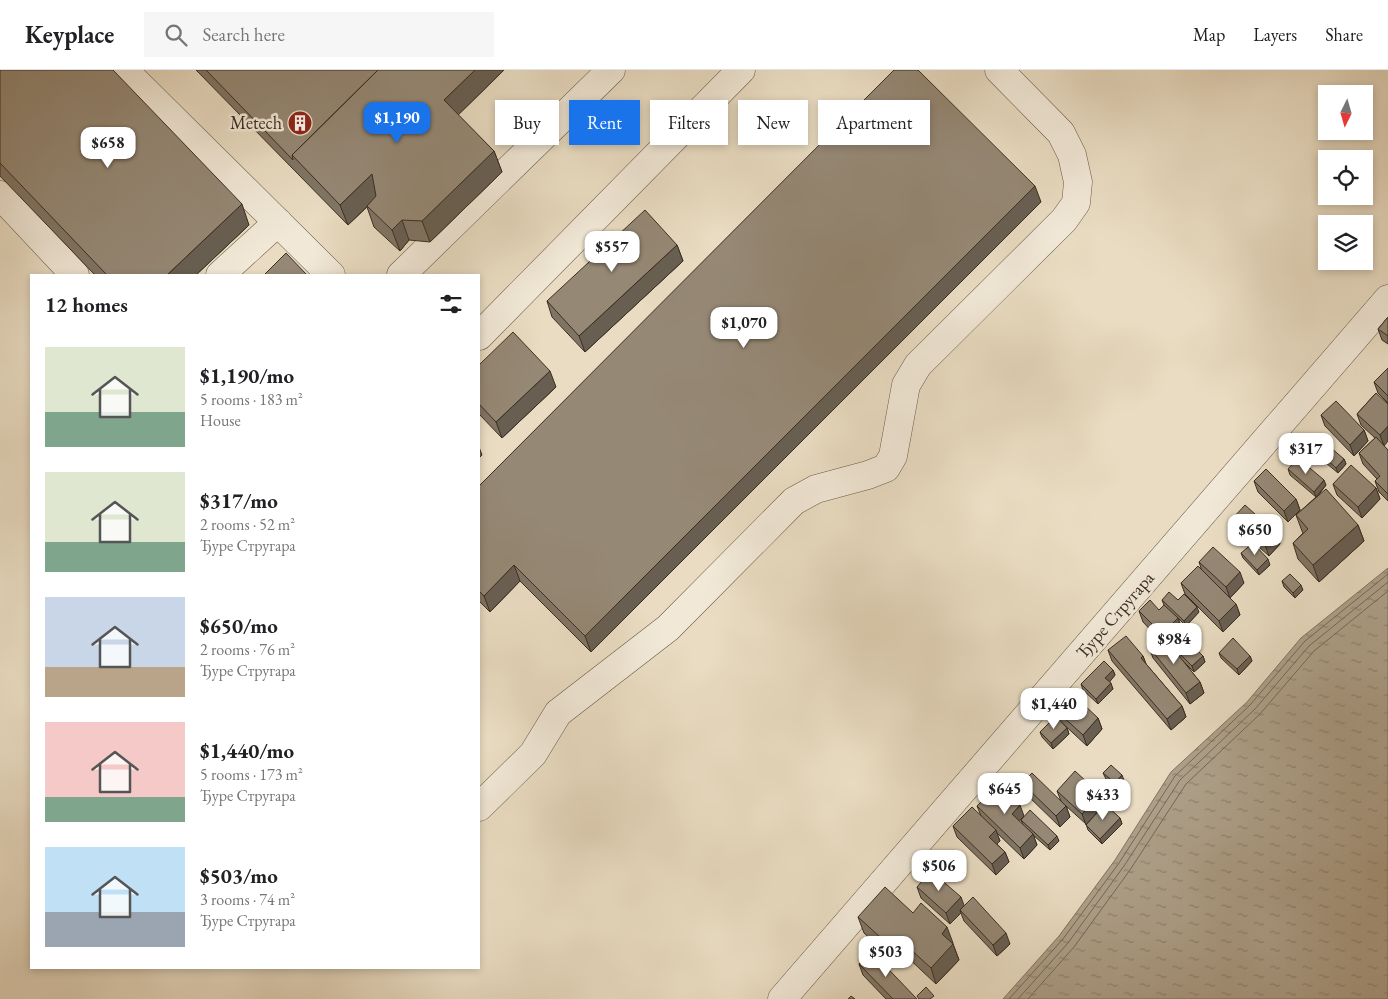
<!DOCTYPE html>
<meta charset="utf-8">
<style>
body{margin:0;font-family:"EB Garamond",serif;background:#f6f6f6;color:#202124;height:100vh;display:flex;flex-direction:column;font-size:19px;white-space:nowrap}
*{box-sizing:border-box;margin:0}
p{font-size:16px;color:#757577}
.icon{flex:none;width:28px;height:28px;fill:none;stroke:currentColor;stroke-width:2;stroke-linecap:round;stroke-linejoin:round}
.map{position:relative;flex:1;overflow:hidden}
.side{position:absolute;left:30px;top:204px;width:450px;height:695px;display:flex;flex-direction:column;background:#fff;border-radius:0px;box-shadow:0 2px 8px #0003}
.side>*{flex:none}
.top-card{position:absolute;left:495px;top:30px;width:475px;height:45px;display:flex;gap:10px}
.needle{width:32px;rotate:185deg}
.tools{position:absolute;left:1318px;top:15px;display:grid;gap:10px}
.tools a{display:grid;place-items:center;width:55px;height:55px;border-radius:0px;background:#fff;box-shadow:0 2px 8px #0003;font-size:25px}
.price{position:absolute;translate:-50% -42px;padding:0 11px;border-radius:10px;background:#fff;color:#222;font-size:16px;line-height:32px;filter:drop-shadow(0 1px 2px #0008)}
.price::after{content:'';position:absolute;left:50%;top:30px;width:15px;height:11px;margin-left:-8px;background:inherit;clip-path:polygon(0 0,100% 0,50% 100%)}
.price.selected{background:#1a73e8;color:#fff}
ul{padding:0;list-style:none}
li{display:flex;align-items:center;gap:15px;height:125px;padding:0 15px}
li span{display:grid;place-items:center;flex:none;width:140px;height:100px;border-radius:0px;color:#555}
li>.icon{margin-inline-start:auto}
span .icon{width:60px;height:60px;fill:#fffc;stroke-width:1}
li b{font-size:21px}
h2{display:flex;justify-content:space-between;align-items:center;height:60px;padding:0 15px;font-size:21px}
.pill{padding:0 18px;border-radius:0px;background:#fff;box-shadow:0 2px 8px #0003;font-size:18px;line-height:45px}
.pill.selected{background:#1a73e8;color:#fff}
header{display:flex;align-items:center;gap:30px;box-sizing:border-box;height:70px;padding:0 25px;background:#fff;border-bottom:1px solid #e0e0e0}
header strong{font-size:24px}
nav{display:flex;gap:28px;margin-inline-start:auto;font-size:18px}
.search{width:350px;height:45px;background:#f6f6f6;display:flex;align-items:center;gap:12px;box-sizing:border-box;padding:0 18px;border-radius:0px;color:#757577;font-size:19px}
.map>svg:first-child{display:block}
.water{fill:url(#water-ripples);stroke:#807361}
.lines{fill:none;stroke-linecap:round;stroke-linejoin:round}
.shore{stroke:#746856;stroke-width:1}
.minor-casing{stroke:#665a49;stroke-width:29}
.minor{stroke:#f1e8d7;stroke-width:28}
.wall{fill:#807565;stroke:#3b2e21}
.shaded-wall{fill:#685f52;stroke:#3b2e21}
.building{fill:#958875;stroke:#3b2e21}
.labels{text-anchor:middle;stroke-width:5;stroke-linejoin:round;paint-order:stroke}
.poi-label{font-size:18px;fill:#3b2e21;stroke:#f1e8d7;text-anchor:end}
.street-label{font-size:18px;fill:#3b2e21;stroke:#f1e8d7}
</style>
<header>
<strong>Keyplace</strong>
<div class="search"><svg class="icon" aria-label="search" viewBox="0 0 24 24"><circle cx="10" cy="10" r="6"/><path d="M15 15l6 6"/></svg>Search here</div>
<nav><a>Map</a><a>Layers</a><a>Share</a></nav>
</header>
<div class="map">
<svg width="1388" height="929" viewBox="0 0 1388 929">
<defs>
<pattern id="water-ripples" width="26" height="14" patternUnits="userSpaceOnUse" patternTransform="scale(1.25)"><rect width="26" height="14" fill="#aea18b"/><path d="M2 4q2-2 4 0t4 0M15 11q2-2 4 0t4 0" fill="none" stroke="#8f8471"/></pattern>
</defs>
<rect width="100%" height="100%" fill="#e9dcc2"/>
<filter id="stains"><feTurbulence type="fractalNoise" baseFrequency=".004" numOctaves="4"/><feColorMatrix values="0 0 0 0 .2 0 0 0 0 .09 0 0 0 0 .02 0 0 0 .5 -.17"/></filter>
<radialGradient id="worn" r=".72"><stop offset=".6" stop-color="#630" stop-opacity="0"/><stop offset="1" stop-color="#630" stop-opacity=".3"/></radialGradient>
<path class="water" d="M1388,498V929H1003L1059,866L1115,790L1171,702L1247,632L1301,568Z"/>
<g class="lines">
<path class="shore" d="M1009,929L1063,869L1119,793L1175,706L1250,635L1305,571L1388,504
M1018,929L1068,873L1124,796L1180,710L1255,639L1309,576L1388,512
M1028,929L1074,877L1130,800L1186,714L1260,644L1314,581L1388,521"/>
<defs>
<path id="minor" d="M124,0L331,205
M0,125L75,205
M220,205L278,152
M401,205L611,0
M479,266L741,0
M479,737L533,684L558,643L668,558L794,431L816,419L868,405L886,398L893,386L906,315L918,295L1064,150L1076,133L1078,112L1072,85L1061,63L999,0
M782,929L1388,229"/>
</defs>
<use href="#minor" class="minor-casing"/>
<use href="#minor" class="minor"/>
</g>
<path class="wall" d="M0,0L249,155L196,205H95L0,106Z
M196,0H504L458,45L494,81L502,102L430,172L409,170L400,181L374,157L367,137L348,155Z
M1041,132L591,582L520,511L490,542L479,531V416Z
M677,175L683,191L585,282L552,247L547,231Z
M1388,247V274L1382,270L1378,259Z
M479,295L556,317L502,368L479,344Z
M1388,298V333L1378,323L1374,312Z
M1376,323L1384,376L1388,380V431L1379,422L1375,411L1377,409L1363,394L1359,383L1375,368L1361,355L1357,344Z
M1321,345L1364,360L1368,371L1354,386L1325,356Z
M1324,387L1344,389L1346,394L1338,403L1326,393Z
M1288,399L1326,415L1318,426L1358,455L1364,471L1319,512L1298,489L1293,473L1303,463L1302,461L1296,445L1316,427L1290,405Z
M1254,411L1296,429L1300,440L1288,452L1258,422Z
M1333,414L1376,418L1380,429L1362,448L1337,425Z
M1234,447L1276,463L1280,474L1269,486L1238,458Z
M1241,483L1270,495L1259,505L1243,488Z
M1199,492L1244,513L1230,528L1236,534L1240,545L1223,562L1185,524L1181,513L1202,501Z
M1282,511L1303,520L1295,528L1284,517Z
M1162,530H1178L1199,542L1186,556L1178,548L1182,559L1168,572L1180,586L1178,582L1203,586L1205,592L1194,602L1182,590L1200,612L1204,623L1190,634L1153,588L1149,577L1159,569L1143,552L1139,541L1159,540L1164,535Z
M1108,580L1143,586L1146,594L1182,636L1186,647L1171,660L1112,591Z
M1219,583L1250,586L1252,591L1239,605L1221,588Z
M1113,600L1115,605L1109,612L1113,619L1098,634L1083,620L1081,614Z
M1051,636L1098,648L1102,659L1087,676L1060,651L1067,658L1069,664L1053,679L1042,667L1040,662L1055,647Z
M1103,703L1124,710L1117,719L1106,709Z
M1022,713L1061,731L1057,721L1100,724L1104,735L1120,748L1122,754L1102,774L1088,760L1086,754L1066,736L1070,747L1060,757L1026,724Z
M977,736L1024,746L1019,751L1023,755L1021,750L1059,771L1050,780L1033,765L1037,775L1024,789L996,762L1000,771L997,774L1005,782L1009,792L996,805L957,767L953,756L981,746Z
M917,817L964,836L1010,874L997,886L964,851L961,843L950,854L921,828Z
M913,843L953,873V874L959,890L936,914L905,885L897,893L864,863L858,847Z
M859,894L917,929H886L863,905Z"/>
<path class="shaded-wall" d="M475,0H504L452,51L444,30Z
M494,81L502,102L430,172L422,151Z
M372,104L379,125L348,155L340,135Z
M1035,116L1041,132L591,582L585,566Z
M242,134L249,155L196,205H167Z
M402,150L409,170L400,181L392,160Z
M677,175L683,191L585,282L579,266Z
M550,301L556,317L502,368L496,352Z
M1388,356V371L1384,376L1380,365Z
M1364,360L1368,371L1354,386L1350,375Z
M479,377L482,385L479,388Z
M1344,389L1346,394L1338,403L1336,398Z
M1324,410L1326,415L1316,427L1314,422Z
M1376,418L1380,429L1362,448L1358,437Z
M1296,429L1300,440L1288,452L1284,441Z
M1358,455L1364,471L1319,512L1313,495Z
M1276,463L1280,474L1269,486L1265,475Z
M1268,489L1270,495L1259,505L1257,500Z
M514,495L520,511L490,542L484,526Z
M1240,502L1244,513L1230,528L1226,517Z
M1301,515L1303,520L1295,528L1293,523Z
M1236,534L1240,545L1223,562L1219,551Z
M1197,537L1199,542L1186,556L1184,551Z
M1178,548L1182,559L1166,575L1162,564Z
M1143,586L1147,597L1141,588Z
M1203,586L1205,592L1194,602L1192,596Z
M1250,586L1252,591L1239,605L1237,599Z
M1113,600L1115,605L1108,614L1105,608Z
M1200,612L1204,623L1190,634L1186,623Z
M1111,613L1113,619L1098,634L1096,629Z
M1182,636L1186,647L1171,660L1167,649Z
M1098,648L1102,659L1087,676L1083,665Z
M1067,658L1069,664L1053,679L1051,673Z
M1122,705L1124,710L1117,719L1115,713Z
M1100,724L1104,735L1086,755L1082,744Z
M1020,735L1024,746L1016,755L1012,744Z
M1066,736L1070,747L1060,757L1056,746Z
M1120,748L1122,754L1102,774L1100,769Z
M996,760L1000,771L993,778L989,767Z
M1033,764L1037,775L1024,789L1020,778Z
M1057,766L1059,771L1050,780L1048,775Z
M1005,782L1009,792L996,805L992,794Z
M961,827L965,838L960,840L961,843L950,854L946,843Z
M947,857L953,873L950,876L953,874L959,890L936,914L931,898L942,864Z
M1006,863L1010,874L997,886L993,875Z
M899,869L905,885L897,893L891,877Z"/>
<path class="building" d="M0,0H113L242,134L167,205H107L0,93Z
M206,0H378L292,85L293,90Z
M378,0H475L444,30L494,81L422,151L402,150L392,160L367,136L376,126L372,104L340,135L292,85Z
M894,0H918L1035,116L585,566L514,495L484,526L479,521V416Z
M645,140L677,175L579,266L547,231Z
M286,183L307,205H264Z
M1388,247V266L1378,259Z
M513,262L550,301L496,352L479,334V295Z
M1388,298V326L1374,312Z
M1376,323L1388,334V356L1380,365L1357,344Z
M1336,331L1364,360L1350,375L1321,345Z
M1376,367L1388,380V424L1375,411L1380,406L1359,383Z
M1331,378L1344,389L1336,398L1324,387Z
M1298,388L1324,410L1314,422L1288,399Z
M1351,395L1376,418L1358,437L1333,414Z
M1266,399L1296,429L1284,441L1254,411Z
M1326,419L1358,455L1313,495L1293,473L1308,459L1296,445Z
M1245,435L1276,463L1265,475L1234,447Z
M1253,473L1268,489L1257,500L1241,483Z
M1213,477L1240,502L1226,517L1199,492Z
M1198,496L1236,534L1219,551L1181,513Z
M1290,504L1301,515L1293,523L1282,511Z
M1169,522L1178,530L1184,524L1197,537L1184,551L1162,530Z
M1150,530L1159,540L1164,535L1178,548L1162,564L1139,541Z
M1126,566L1143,586L1141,588L1182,636L1167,649L1108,580Z
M1163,566L1200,612L1186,623L1149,577Z
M1233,568L1250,586L1237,599L1219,583Z
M1188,571L1203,586L1192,596L1178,582Z
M1104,591L1113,600L1105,608L1111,613L1096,629L1081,614Z
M1067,619L1098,648L1083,665L1051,636Z
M1056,646L1067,658L1051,673L1040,662Z
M1111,695L1122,705L1115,713L1103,703Z
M1075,701L1100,724L1082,744L1057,721Z
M1032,703L1066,736L1056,746L1022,713Z
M999,714L1020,735L1012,744L1033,764L1020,778L977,736Z
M1105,734L1120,748L1100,769L1086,755Z
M972,737L996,760L989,767L1005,782L992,794L953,756Z
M1030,740L1057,766L1048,775L1021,750Z
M931,801L961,827L946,843L917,817Z
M885,817L913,843L921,833L947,857L942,864L953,874L931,898L899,869L891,877L858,847Z
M973,827L1006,863L993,875L960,840Z
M872,882L917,929H893L859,894Z
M926,917L934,926L930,929H919L917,926Z
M851,926L855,929H848Z"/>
<defs>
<symbol id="building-disc" viewBox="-11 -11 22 22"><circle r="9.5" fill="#8f2418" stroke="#f1e8d7"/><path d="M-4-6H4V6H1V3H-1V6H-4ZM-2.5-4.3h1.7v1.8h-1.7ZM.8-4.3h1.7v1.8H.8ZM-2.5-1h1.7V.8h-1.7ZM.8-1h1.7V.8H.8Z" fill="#fff"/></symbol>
</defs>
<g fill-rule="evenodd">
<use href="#building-disc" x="286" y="39" width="28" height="28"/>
</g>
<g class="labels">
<g class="poi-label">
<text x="282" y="59">Metech</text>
</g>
<g class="street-label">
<text transform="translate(1115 545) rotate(-49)" y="6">Ђуре Стругара</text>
</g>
</g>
<rect width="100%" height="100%" filter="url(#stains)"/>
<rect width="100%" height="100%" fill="url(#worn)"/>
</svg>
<div class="tools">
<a><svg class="needle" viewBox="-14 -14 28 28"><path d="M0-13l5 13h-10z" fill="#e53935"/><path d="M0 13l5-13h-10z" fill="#757577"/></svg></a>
<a><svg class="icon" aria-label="locate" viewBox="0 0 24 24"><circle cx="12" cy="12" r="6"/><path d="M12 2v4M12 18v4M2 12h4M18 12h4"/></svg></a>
<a><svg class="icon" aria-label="layers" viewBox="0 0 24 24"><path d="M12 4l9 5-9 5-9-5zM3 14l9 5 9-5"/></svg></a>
</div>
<b class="price selected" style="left:397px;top:74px">$1,190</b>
<b class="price" style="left:108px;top:99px">$658</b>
<b class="price" style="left:612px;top:203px">$557</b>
<b class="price" style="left:744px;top:279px">$1,070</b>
<b class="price" style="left:1306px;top:405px">$317</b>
<b class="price" style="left:1255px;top:486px">$650</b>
<b class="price" style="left:1174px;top:595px">$984</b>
<b class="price" style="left:1054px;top:660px">$1,440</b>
<b class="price" style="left:1005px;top:745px">$645</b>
<b class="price" style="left:1103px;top:751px">$433</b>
<b class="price" style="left:939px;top:822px">$506</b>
<b class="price" style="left:886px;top:908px">$503</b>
<div class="top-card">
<a class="pill">Buy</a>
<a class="pill selected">Rent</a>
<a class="pill">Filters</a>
<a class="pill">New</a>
<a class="pill">Apartment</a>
</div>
<section class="side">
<h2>12 homes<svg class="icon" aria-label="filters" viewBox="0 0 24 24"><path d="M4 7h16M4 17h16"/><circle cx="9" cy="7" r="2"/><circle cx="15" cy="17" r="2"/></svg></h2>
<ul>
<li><span style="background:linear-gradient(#dfe7d0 65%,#7fa58c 0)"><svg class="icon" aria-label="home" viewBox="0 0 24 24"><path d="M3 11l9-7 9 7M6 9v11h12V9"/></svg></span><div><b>$1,190/mo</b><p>5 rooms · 183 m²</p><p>House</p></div></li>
<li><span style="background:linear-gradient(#dfe7d0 70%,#7fa58c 0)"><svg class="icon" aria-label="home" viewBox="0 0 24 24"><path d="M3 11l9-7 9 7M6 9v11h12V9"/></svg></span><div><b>$317/mo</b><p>2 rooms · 52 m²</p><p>Ђуре Стругара</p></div></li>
<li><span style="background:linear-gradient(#c9d6e8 70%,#b9a48a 0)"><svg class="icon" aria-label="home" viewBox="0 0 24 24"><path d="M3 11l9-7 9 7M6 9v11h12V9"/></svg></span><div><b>$650/mo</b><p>2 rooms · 76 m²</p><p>Ђуре Стругара</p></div></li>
<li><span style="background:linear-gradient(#f6c9c9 75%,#7fa58c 0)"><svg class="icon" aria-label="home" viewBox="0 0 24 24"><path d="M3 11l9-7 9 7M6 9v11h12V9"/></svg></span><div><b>$1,440/mo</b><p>5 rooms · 173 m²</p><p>Ђуре Стругара</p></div></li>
<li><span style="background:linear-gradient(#bfe0f5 65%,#9aa5b1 0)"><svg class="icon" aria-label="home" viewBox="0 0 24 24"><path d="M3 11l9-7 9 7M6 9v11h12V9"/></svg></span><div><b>$503/mo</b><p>3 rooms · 74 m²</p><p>Ђуре Стругара</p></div></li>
</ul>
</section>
</div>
